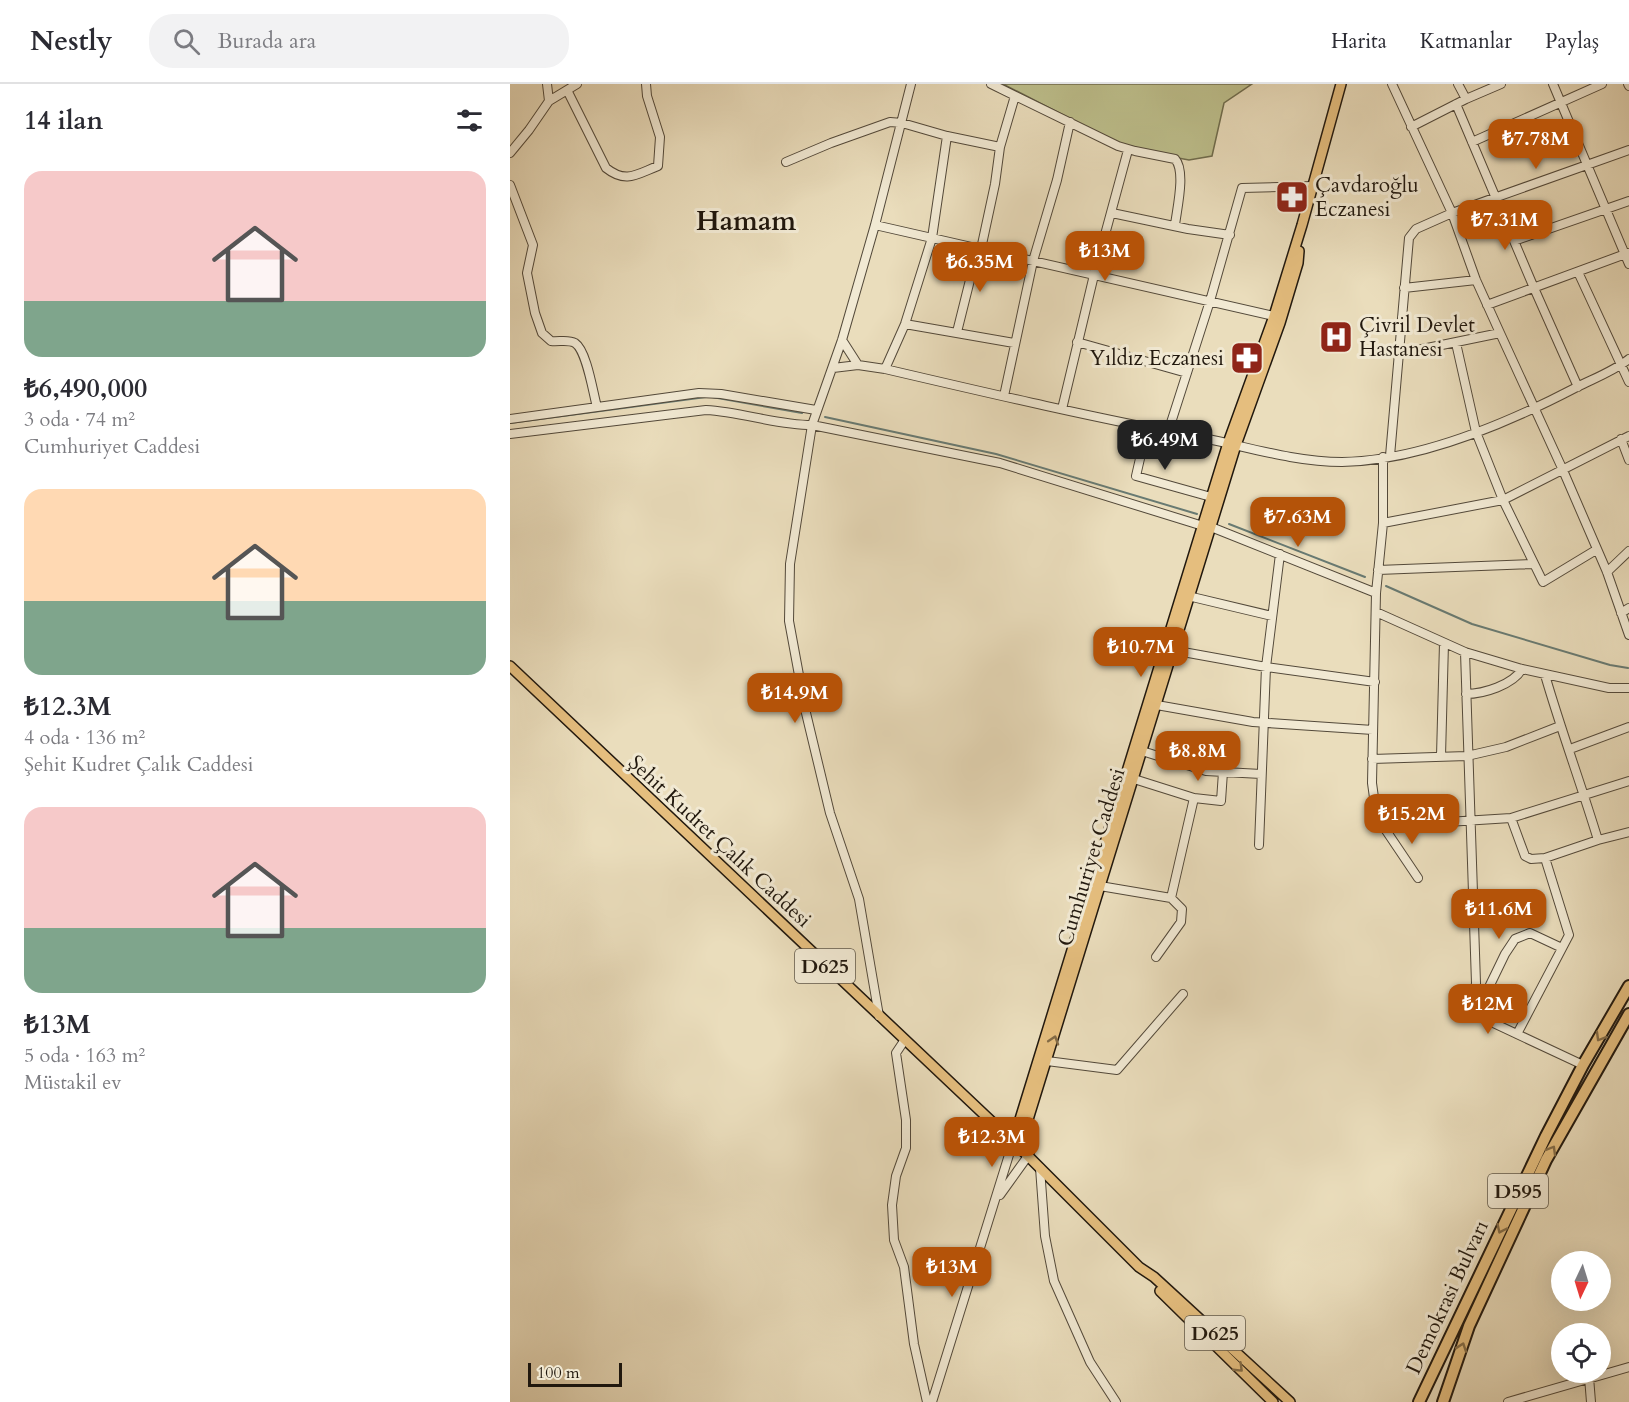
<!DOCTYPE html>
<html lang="tr">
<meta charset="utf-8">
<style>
body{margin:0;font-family:Cardo,serif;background:#f2f2f3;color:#2b2b33;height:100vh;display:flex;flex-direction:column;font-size:22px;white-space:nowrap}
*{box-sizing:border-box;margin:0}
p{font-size:20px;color:#7c7c81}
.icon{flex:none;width:33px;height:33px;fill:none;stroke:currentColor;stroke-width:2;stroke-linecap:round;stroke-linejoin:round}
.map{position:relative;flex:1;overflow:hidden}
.sheet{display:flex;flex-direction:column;background:#fff;width:510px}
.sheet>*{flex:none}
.needle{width:39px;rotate:184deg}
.tools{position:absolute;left:1041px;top:1167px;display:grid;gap:12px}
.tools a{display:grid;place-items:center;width:60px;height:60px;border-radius:50%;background:#fff;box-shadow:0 6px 24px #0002;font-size:30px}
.scale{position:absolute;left:18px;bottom:15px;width:94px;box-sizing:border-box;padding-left:6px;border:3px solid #21180e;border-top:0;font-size:16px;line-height:21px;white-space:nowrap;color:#21180e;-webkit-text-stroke:4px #f1e9d3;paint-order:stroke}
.price{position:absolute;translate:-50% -51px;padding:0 14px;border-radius:12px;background:#b45309;color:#fff;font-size:20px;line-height:39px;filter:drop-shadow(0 2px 3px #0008)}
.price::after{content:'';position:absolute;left:50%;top:36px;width:18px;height:14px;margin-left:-9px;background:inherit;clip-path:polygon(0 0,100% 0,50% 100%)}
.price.on{background:#222;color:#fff}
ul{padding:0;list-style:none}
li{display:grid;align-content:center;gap:12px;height:318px;padding:0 24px}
li span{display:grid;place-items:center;height:186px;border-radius:18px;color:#555}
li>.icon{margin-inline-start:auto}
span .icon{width:108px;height:108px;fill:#fffc;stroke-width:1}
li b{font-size:26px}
h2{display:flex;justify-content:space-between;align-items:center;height:72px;padding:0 24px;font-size:26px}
header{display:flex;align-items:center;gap:36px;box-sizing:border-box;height:84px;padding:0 30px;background:#fff;border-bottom:2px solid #e1e1e2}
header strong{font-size:28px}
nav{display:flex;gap:33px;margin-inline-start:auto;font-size:21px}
.search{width:420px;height:54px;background:#f2f2f3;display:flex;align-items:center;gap:15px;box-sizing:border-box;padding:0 21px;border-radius:24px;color:#7c7c81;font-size:22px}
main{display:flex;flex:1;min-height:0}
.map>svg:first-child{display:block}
.green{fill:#bdbf8c;stroke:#6f6c4d;stroke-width:1.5}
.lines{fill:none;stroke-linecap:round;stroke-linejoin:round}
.stream{stroke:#687a72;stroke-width:2}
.minor-casing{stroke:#53493a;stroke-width:10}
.major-casing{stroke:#21180e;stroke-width:12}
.highway-casing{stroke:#21180e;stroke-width:14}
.minor{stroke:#f1e9d3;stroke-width:8}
.major{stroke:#e5be7e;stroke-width:9}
.highway{stroke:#e5be7e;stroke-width:10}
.oneway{stroke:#836b46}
.labels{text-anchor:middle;stroke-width:6;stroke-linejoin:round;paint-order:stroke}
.shield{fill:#f1e9d3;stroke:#5f5749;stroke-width:1.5}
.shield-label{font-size:20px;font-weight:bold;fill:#21180e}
.poi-label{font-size:21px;fill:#21180e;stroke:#f1e9d3;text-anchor:start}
.street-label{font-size:21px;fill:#21180e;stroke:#f1e9d3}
.district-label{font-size:27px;font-weight:bold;fill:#21180e;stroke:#f1e9d3}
</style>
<header>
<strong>Nestly</strong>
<div class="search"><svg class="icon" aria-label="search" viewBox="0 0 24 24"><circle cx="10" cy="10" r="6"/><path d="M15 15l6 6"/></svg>Burada ara</div>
<nav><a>Harita</a><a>Katmanlar</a><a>Paylaş</a></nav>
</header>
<main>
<section class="sheet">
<h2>14 ilan<svg class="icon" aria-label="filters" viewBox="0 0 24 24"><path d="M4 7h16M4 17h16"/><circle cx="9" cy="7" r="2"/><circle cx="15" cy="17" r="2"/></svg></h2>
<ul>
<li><span style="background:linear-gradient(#f6c9c9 70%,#7fa58c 0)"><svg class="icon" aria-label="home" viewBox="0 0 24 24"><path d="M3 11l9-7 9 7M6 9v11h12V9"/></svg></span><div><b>₺6,490,000</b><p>3 oda · 74 m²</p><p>Cumhuriyet Caddesi</p></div></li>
<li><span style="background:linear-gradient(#ffd9b3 60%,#7fa58c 0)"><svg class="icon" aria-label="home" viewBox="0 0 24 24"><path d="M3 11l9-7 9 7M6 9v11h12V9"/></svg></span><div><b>₺12.3M</b><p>4 oda · 136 m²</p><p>Şehit Kudret Çalık Caddesi</p></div></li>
<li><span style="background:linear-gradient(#f6c9c9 65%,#7fa58c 0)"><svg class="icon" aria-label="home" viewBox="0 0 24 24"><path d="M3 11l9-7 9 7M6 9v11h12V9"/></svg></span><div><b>₺13M</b><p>5 oda · 163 m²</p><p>Müstakil ev</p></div></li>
</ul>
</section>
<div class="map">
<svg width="1119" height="1318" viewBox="0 0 1119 1318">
<rect width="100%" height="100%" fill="#eaddbc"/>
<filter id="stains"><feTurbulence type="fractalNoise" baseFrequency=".00333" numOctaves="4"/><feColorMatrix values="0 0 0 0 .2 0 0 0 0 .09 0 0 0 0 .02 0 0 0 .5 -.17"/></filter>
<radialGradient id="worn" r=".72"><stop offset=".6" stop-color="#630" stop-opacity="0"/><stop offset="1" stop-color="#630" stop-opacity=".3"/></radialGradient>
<path class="green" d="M493,0H742L714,19L702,72L679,76L619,65Z"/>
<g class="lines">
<path class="stream" d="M202,313L292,329
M315,333L486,370L687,430
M0,339L196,313
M719,440L855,493
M876,502L962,540L1100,581L1118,584"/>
<defs>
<path id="minor" d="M37,0L39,17
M401,0L365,141L332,256L302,341L490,379L693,442
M481,0L608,62L625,67L665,75C676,87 667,124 665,141
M882,0L942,129L966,196L990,249L1052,384L1097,488L1119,551
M948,0L956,15
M1043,0L1119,180
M1118,0L1119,2
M57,6L96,84C116,100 127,90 148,82L150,53L137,12L136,0
M946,20L1024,204L1068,303
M901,43L956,15L991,0
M962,58L1092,0
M0,69L19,46L39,17L67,0
M276,78L321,59L380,38L392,39L437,52L490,63
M0,101L23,161L17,189L25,229L32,249L41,257C49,258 58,255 65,259C77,267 83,309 87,323
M602,129L678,145L720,151
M365,141L764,232
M1004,157L1119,117
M471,165L485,100L490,63L505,12
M1068,188L1119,298
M894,204L966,196
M977,221L1118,169
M395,240L504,259
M447,248L468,164
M332,256L348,281
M567,258L677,289
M946,259L966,348L993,416L1033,498L1086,466
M888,270L990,249
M323,284L348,281L375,285C482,310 589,335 698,355C741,364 787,378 832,378C909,377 1000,338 1067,303C1085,294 1104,287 1119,275
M375,285L395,240L422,154L437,52
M494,312L523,177L547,96L560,38
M552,325L584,191L618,66
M0,335L189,309L211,310L306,326
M637,344L626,392L701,413
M658,348L700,217L732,104L803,102
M0,350L196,326C232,328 266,341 302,341L280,480L279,537L296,629L320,729L349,815L369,932
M1111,355L1119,376
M880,372L899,154L906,145L942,129L1119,66
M873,373V439L866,509L862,699L865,721L873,742L1001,734L1119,697
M873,439L993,416L1119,352
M701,443L866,509
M868,486L1023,480
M1097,488L1119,467
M678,512L762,532
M866,528L955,568L1012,585L1099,604H1119
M1111,529L1119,524
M662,566L756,583L865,598
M955,568L966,899L962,929L1073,981
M1035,591C1051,646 1071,700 1088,756
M956,610C973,610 1003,601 1012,585
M641,620L743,638L863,646
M1060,665L1119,643
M632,667L696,687L751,690
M931,672L934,559
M862,675L957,672L996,663L1050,642
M624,695L684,714L711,717L713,688
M1001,734L1015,772L1021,775L1035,774L1088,756L1119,748
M873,742L908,794
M749,761L756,583L770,470
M590,802L661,814L672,825L671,838L646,873
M661,814L684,714
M965,932L995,870L1005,855L1020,849L1052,864
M1007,950L1059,851L1035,774
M394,957L386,969L396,1036V1064L386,1092L382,1121L384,1156L394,1183L404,1260L417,1318
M537,977L607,986L673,910
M530,1084L535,1152L544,1197L580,1278L606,1318
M490,1111L518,1072
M1079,1293L1081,1318
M422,1318L503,1058
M998,1318L1119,1283"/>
<path id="major" d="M0,582L518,1072L629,1183L644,1193L780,1318
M503,1058L718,359L764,232L792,141L831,0
M518,1072L521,1060L516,1042L726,361L770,239L788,179L789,167
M650,1207L763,1318"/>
<path id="highway" d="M909,1318L1036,1052L1073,981L1119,902
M933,1318L959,1242L1036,1076L1119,930"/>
</defs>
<use href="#minor" class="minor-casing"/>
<use href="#major" class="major-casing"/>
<use href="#highway" class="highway-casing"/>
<use href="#minor" class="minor"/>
<use href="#major" class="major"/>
<use href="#highway" class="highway"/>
</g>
<defs><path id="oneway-chevron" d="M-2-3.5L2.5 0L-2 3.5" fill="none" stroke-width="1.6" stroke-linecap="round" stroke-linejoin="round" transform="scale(1.5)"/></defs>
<g class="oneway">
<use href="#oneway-chevron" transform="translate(1090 953) rotate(120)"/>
<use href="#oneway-chevron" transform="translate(544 956) rotate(-72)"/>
<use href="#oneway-chevron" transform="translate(1042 1066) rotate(-60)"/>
<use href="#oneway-chevron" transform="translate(991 1145) rotate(115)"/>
<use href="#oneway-chevron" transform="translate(952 1263) rotate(-71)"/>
<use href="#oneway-chevron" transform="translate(729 1284) rotate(44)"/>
</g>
<defs>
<symbol id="pharmacy-square" viewBox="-11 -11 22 22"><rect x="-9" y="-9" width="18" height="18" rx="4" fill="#8f2418" stroke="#f1e9d3"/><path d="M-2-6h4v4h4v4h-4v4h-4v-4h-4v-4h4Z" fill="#fff"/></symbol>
<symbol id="hospital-square" viewBox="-11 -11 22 22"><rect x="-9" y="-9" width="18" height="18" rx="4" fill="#8f2418" stroke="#f1e9d3"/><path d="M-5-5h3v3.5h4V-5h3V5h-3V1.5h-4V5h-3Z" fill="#fff"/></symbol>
</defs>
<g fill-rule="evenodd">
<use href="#pharmacy-square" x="763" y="94" width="38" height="38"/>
<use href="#hospital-square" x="807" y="234" width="38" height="38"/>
<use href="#pharmacy-square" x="718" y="255" width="38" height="38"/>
</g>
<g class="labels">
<g class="shield">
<rect x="285" y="865" width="60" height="34" rx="4.5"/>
<rect x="978" y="1090" width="60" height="34" rx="4.5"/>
<rect x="675" y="1232" width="60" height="34" rx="4.5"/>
</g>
<g class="shield-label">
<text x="315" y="889">D625</text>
<text x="1008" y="1114">D595</text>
<text x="705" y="1256">D625</text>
</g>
<g class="poi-label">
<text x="805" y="108">Çavdaroğlu<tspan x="805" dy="24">Eczanesi</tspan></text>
<text x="849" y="248">Çivril Devlet<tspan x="849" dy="24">Hastanesi</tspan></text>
<text x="714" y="281" text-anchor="end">Yıldız Eczanesi</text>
</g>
<g class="street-label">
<text transform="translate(210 757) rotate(43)" y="7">Şehit Kudret Çalık Caddesi</text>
<text transform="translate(581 773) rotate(-73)" y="7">Cumhuriyet Caddesi</text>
<text transform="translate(937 1213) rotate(-65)" y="7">Demokrasi Bulvarı</text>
</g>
<g class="district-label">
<text x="236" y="146">Hamam</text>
</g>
</g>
<rect width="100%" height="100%" filter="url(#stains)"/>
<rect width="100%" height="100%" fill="url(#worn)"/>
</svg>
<div class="tools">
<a><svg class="needle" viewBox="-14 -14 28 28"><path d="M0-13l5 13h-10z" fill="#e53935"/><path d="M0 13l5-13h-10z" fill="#7c7c81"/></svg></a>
<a><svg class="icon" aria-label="locate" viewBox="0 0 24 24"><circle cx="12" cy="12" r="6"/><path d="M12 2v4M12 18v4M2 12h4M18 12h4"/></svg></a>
</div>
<div class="scale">100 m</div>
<b class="price" style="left:1026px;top:86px">₺7.78M</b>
<b class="price" style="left:995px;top:167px">₺7.31M</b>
<b class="price" style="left:595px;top:198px">₺13M</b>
<b class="price" style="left:470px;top:209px">₺6.35M</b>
<b class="price on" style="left:655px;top:387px">₺6.49M</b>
<b class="price" style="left:788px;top:464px">₺7.63M</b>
<b class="price" style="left:631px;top:594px">₺10.7M</b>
<b class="price" style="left:285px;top:640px">₺14.9M</b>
<b class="price" style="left:688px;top:698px">₺8.8M</b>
<b class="price" style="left:902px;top:761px">₺15.2M</b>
<b class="price" style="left:989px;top:856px">₺11.6M</b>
<b class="price" style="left:978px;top:951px">₺12M</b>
<b class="price" style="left:482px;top:1084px">₺12.3M</b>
<b class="price" style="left:442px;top:1214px">₺13M</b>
</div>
</main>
